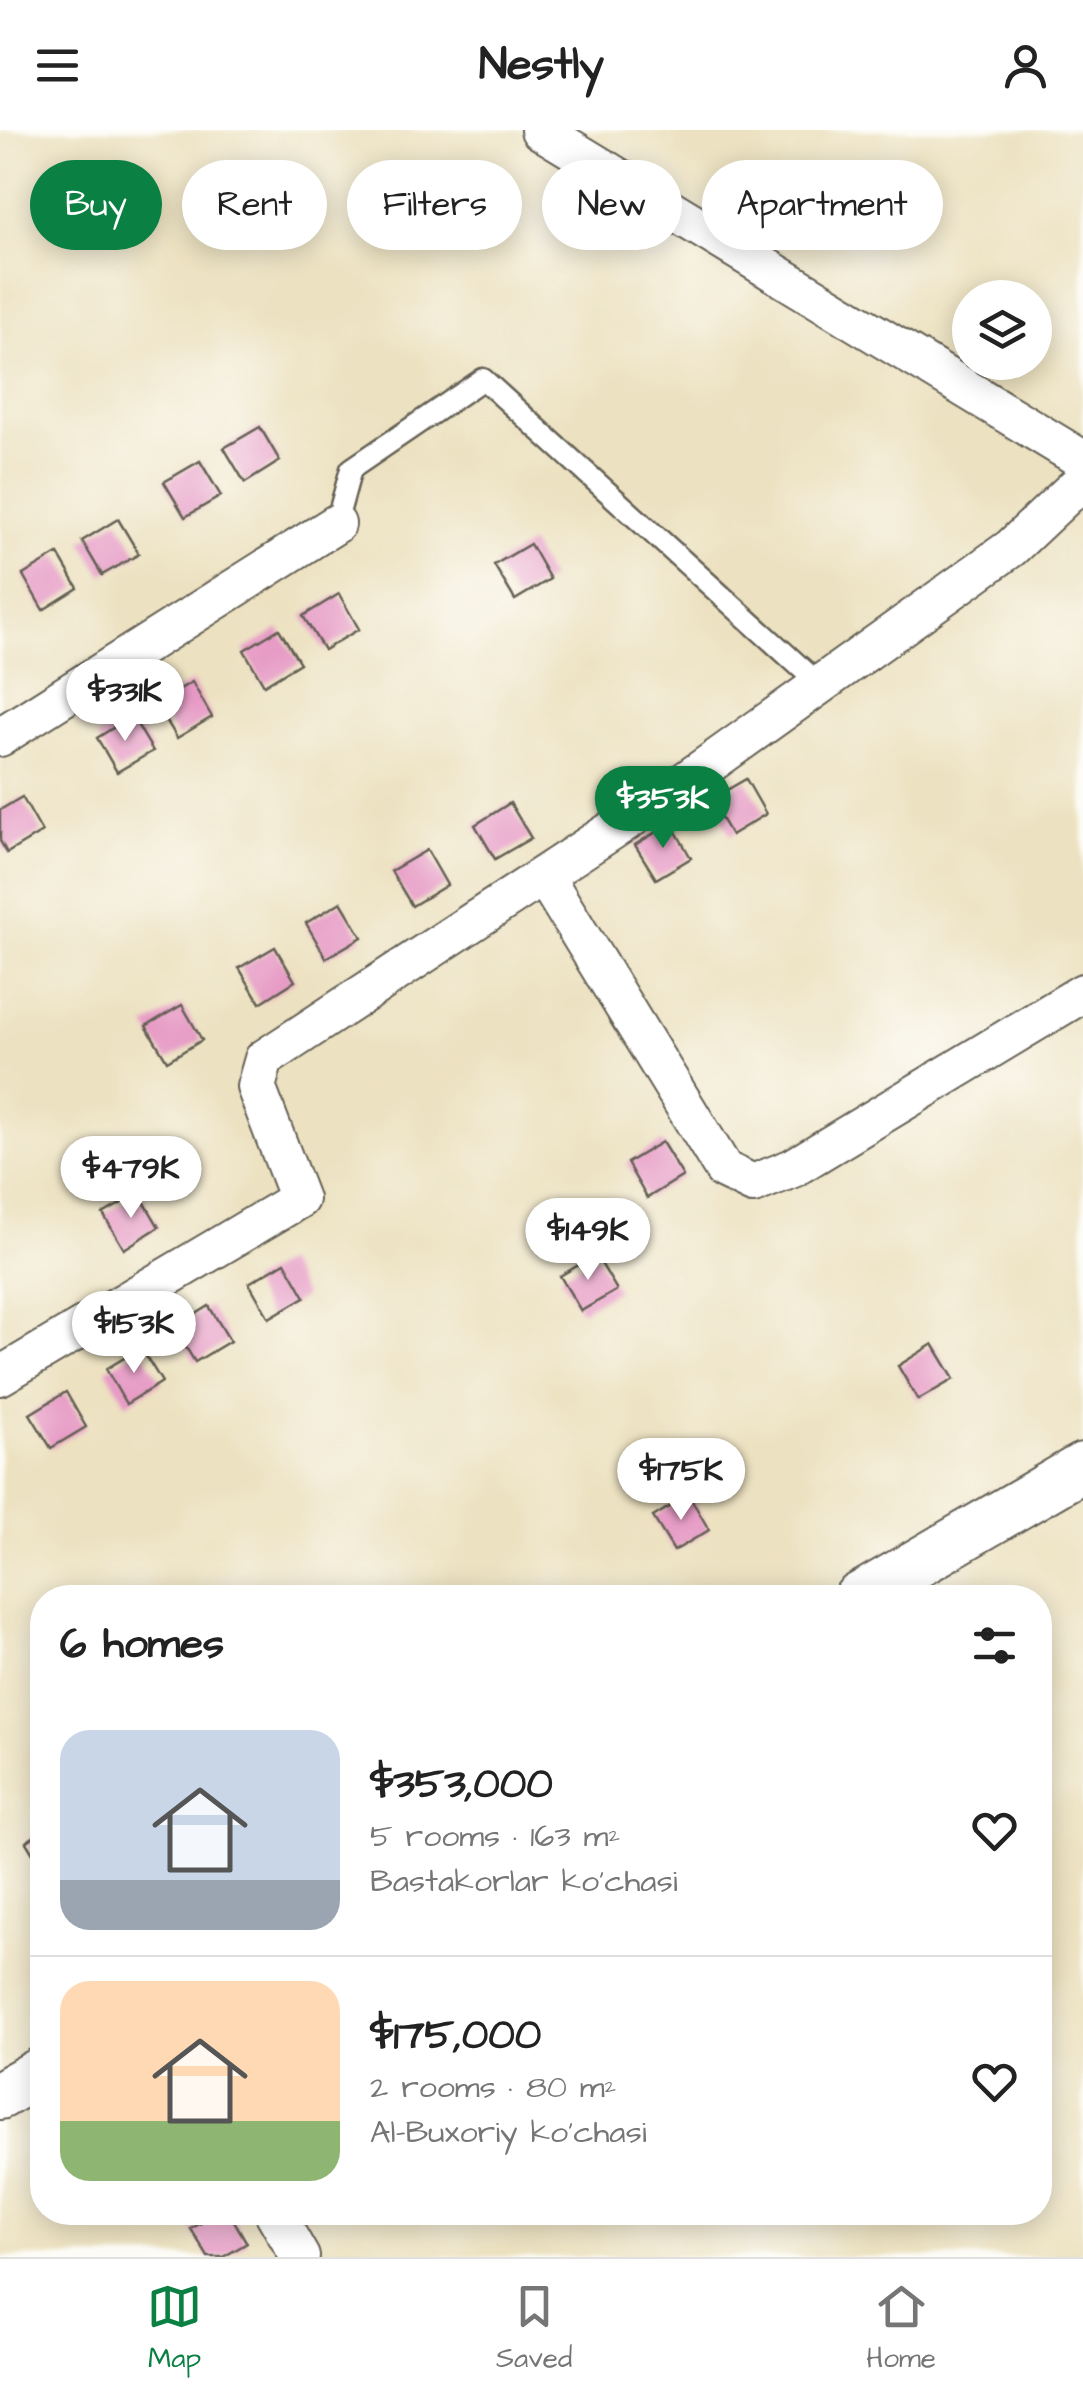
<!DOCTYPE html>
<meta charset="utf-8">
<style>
body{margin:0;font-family:"Architects Daughter",sans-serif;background:#f6f6f6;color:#222;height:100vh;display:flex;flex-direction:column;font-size:38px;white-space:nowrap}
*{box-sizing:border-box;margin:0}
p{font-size:32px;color:#767676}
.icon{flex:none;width:55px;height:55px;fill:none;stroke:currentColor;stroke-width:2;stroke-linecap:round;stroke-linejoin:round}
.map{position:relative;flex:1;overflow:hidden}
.panel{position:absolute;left:30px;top:1455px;width:1022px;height:640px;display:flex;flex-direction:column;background:#fff;border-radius:40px;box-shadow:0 5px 25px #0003}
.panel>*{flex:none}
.banner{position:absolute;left:30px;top:30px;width:1025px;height:90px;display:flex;gap:20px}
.tools{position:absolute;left:952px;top:150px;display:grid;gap:20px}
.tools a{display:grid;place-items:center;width:100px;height:100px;border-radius:50%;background:#fff;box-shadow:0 5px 25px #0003;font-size:50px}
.price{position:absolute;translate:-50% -85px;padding:0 22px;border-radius:35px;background:#fff;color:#222;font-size:32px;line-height:65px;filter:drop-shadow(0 2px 5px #0008)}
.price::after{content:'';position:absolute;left:50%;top:60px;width:30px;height:22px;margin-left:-15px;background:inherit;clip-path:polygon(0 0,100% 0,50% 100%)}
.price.on{background:#0b8043;color:#fff}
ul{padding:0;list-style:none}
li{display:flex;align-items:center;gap:30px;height:250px;padding:0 30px}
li+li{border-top:2px solid #e0e0e0}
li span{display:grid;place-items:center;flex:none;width:280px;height:200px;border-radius:30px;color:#555}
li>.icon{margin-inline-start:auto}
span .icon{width:120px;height:120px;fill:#fffc;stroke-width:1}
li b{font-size:42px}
h2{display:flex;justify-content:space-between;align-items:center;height:120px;padding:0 30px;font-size:42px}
.tag{padding:0 35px;border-radius:45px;background:#fff;box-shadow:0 5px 25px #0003;font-size:35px;line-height:90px}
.tag.on{background:#0b8043;color:#fff}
header{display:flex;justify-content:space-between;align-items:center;height:130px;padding:0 30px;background:#fff;font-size:45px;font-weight:800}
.tab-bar{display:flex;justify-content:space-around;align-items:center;height:140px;border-top:2px solid #e0e0e0;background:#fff;font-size:28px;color:#767676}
.tab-bar a{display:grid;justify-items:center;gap:5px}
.tab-bar .on{color:#0b8043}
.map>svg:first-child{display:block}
.building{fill:#e699c4}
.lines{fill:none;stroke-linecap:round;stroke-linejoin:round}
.service-casing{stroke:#656155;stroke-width:25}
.minor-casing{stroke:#656155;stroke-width:42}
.tertiary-casing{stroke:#656155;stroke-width:52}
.service{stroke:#fff;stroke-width:20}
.minor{stroke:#fff;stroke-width:38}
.tertiary{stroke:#fff;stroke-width:48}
</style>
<header><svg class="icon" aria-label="menu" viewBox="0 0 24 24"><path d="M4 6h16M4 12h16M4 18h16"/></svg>Nestly<svg class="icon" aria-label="person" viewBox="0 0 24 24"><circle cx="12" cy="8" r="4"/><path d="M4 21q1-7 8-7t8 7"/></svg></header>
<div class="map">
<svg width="1083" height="2127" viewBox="0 0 1083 2127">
<rect width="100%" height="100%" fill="#fdfcf7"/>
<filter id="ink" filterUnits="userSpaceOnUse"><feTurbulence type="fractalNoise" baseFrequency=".01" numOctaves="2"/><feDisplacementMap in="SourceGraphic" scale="20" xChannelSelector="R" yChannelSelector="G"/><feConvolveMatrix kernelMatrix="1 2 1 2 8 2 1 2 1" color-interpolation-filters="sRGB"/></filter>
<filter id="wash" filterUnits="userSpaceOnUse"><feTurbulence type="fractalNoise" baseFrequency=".0048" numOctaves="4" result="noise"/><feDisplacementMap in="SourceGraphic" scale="40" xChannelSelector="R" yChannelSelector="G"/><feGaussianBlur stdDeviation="2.25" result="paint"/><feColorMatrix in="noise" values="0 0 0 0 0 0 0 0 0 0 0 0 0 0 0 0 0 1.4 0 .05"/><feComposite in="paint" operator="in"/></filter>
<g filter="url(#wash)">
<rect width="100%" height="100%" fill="#ece1c0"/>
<g id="blocks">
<path class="building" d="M260,297L280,331L245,353L224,318Z
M200,331L221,366L185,387L164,352Z
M118,389L139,424L102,445L82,411Z
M530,414L550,449L515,470L494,435Z
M58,424L78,458L43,480L23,445Z
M339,464L359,499L324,520L303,486Z
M279,499L300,533L264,555L244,520Z
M192,552L212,587L177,608L156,573Z
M132,586L153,621L117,642L97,608Z
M746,649L766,684L731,705L710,670Z
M22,667L42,702L7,723L0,711V680Z
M510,673L531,708L495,729L475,695Z
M671,693L691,728L656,749L635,715Z
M427,720L447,755L412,776L391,741Z
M341,772L362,807L326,828L306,793Z
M275,817L295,851L260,873L239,838Z
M182,875L202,910L167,931L146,896Z
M662,1012L683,1046L647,1068L627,1033Z
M139,1063L159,1097L124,1119L103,1084Z
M596,1125L617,1160L581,1181L560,1146Z
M285,1132L305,1167L269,1188L249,1153Z
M209,1176L230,1211L195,1232L174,1198Z
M933,1214L954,1249L918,1270L898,1236Z
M141,1218L162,1252L126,1274L106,1239Z
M66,1262L86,1297L51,1318L30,1284Z
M689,1365L709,1400L674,1421L653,1387Z
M42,1701V1739L26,1712Z
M219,2082H229L247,2113L223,2127H208L191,2099Z"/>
</g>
</g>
<g filter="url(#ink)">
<use href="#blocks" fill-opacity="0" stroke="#656155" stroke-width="2.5"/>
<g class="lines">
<defs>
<path id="service" d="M336,394L351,339L483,249L820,555"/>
<path id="minor" d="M540,0L1083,330
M0,607L336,394
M544,746L724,1040L753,1054L793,1038L1083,863
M0,1246L299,1069L256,957L264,929L666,665L1011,418L1083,350
M274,2082L300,2127"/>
<path id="tertiary" d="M858,1468L1083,1337
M0,1965L42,1941"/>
</defs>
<use href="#service" class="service-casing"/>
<use href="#minor" class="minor-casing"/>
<use href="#tertiary" class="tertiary-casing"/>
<use href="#service" class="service"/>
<use href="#minor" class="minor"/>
<use href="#tertiary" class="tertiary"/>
</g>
</g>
</svg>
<div class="tools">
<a><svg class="icon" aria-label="layers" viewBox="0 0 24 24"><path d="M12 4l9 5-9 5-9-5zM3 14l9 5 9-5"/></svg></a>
</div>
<b class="price" style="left:125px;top:614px">$331K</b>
<b class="price on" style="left:663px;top:721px">$353K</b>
<b class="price" style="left:131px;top:1091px">$479K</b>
<b class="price" style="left:588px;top:1153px">$149K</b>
<b class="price" style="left:134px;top:1246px">$153K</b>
<b class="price" style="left:681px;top:1393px">$175K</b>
<div class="banner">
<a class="tag on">Buy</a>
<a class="tag">Rent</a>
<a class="tag">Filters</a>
<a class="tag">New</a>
<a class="tag">Apartment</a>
</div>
<section class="panel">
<h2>6 homes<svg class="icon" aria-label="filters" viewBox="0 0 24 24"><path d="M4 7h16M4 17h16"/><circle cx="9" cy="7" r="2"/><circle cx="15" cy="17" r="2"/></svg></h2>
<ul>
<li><span style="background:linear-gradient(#c9d6e8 75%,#9aa5b1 0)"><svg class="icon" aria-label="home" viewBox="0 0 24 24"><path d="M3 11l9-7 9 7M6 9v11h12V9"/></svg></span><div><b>$353,000</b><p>5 rooms · 163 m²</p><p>Bastakorlar ko'chasi</p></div><svg class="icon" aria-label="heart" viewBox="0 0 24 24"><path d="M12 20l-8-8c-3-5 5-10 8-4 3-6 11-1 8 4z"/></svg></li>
<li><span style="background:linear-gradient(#ffd9b3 70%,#8fb573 0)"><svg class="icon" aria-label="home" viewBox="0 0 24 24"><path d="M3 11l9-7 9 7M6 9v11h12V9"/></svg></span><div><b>$175,000</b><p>2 rooms · 80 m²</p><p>Al-Buxoriy ko'chasi</p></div><svg class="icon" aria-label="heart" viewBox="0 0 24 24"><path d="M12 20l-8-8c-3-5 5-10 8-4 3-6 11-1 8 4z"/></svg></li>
</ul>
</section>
</div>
<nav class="tab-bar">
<a class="on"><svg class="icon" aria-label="map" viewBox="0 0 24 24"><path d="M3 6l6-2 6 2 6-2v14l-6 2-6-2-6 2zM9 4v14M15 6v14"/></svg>Map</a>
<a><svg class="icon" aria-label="saved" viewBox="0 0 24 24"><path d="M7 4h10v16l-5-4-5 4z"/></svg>Saved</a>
<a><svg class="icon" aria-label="home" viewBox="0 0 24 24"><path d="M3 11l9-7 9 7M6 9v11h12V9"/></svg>Home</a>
</nav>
